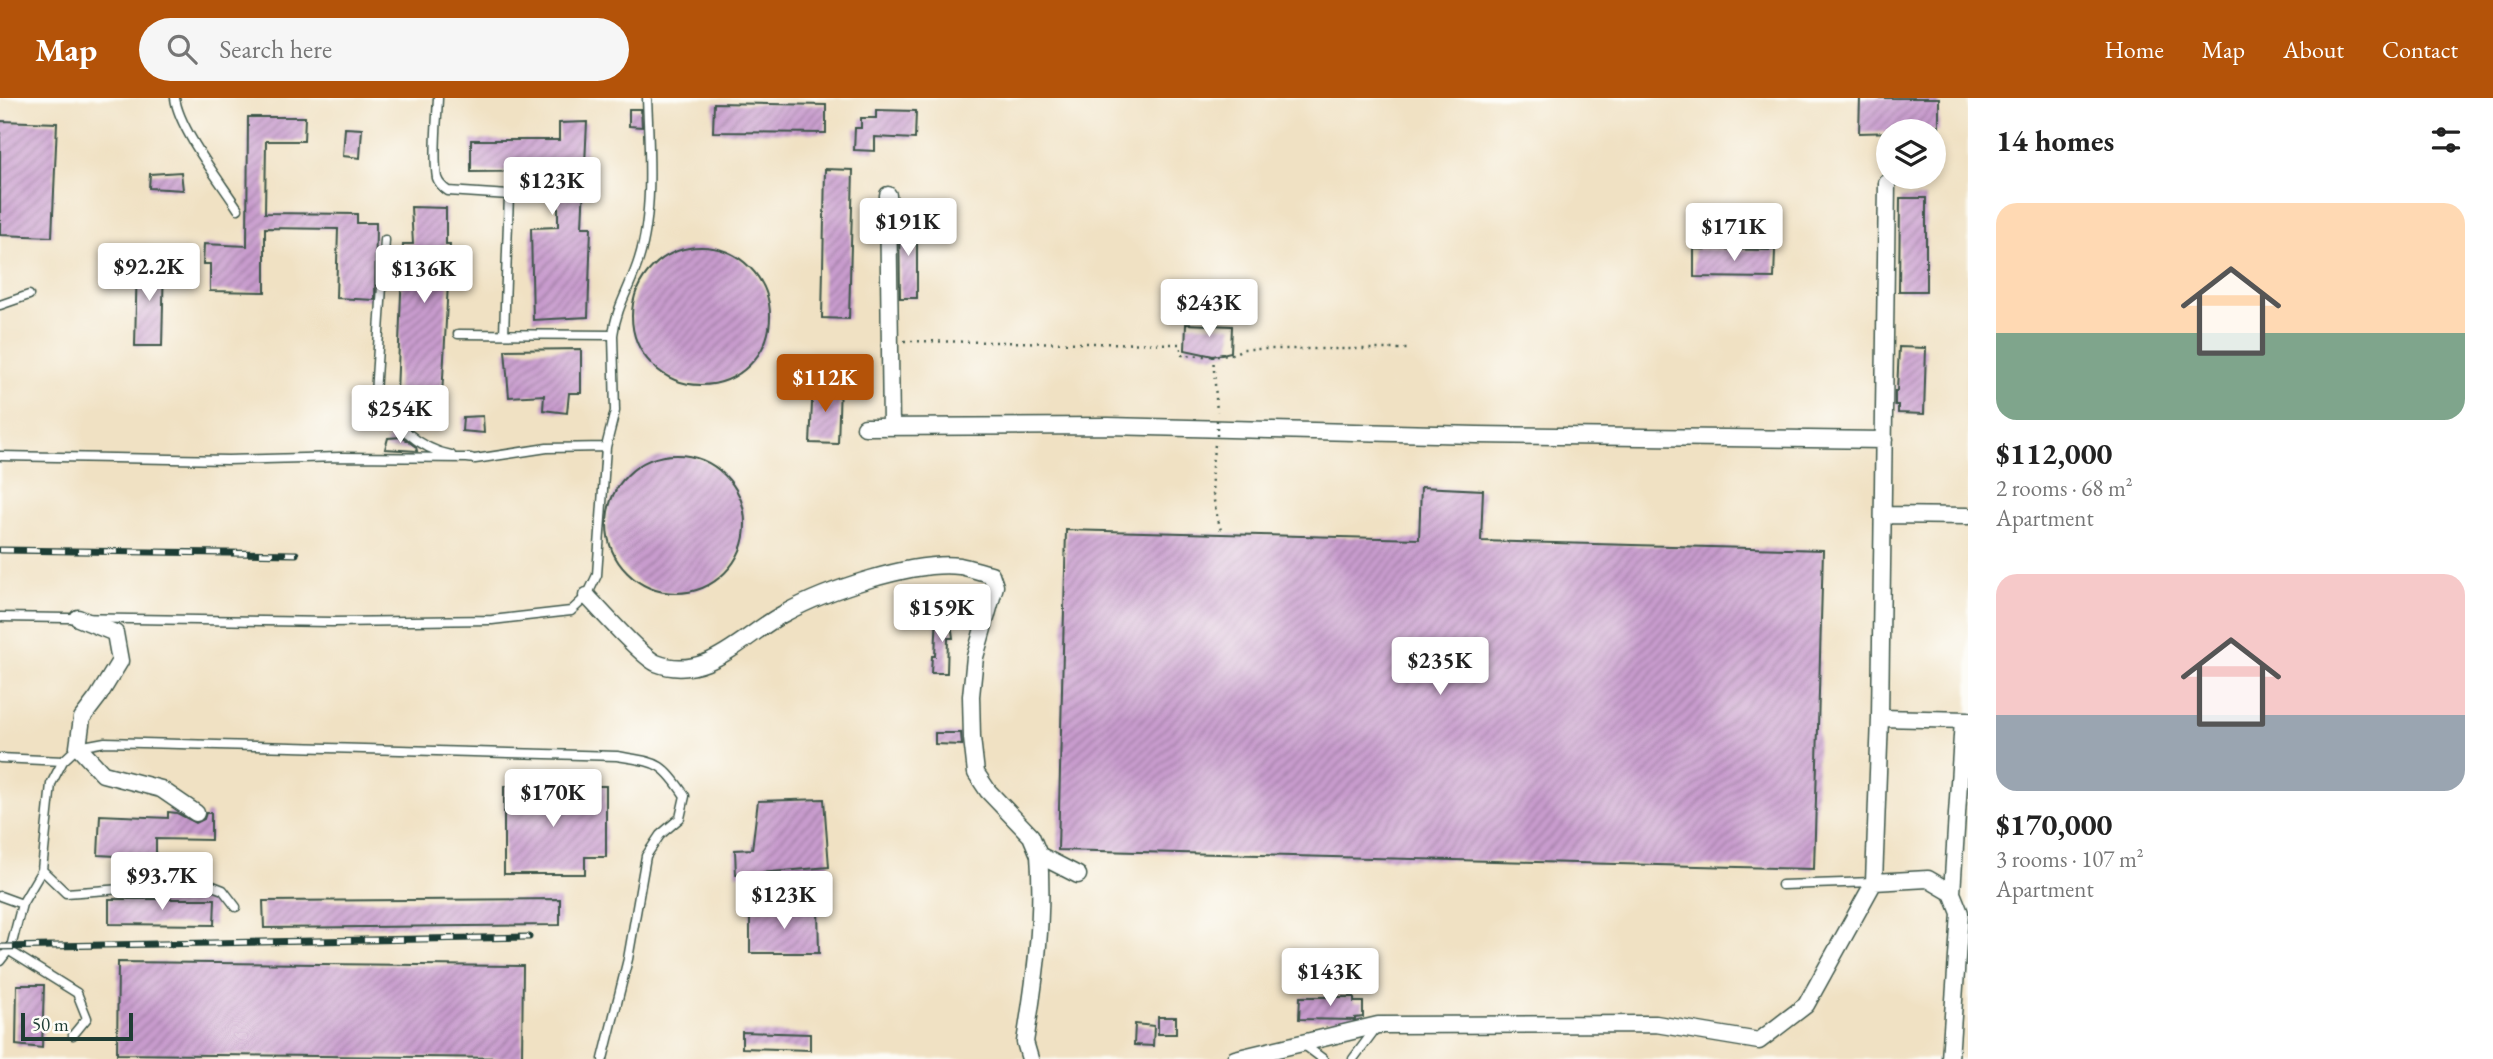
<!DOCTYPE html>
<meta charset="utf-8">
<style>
body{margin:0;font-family:"EB Garamond",serif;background:#f6f6f6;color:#222;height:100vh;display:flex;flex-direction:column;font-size:26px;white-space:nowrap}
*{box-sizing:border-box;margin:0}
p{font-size:23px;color:#767676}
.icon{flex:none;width:38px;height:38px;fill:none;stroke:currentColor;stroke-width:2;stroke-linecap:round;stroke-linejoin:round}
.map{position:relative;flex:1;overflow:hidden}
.panel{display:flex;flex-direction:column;background:#fff;width:525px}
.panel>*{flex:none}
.controls{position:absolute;left:1876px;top:21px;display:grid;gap:14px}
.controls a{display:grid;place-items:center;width:70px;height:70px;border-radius:50%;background:#fff;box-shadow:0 4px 10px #0003;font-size:35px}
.scale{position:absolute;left:21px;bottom:18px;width:112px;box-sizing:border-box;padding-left:7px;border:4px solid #1f3d34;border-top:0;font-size:19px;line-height:24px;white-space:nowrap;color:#1f3d34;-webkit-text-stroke:5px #fdfcf7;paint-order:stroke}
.price{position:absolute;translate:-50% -60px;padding:0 16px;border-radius:7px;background:#fff;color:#222;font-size:23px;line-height:46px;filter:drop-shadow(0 2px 4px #0008)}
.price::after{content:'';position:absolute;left:50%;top:42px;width:21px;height:16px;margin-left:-10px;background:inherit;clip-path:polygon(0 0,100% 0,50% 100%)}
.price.active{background:#b45309;color:#fff}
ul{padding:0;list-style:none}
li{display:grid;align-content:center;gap:14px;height:371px;padding:0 28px}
li span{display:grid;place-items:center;height:217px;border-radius:21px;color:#555}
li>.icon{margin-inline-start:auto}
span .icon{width:126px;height:126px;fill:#fffc;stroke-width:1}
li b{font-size:30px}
h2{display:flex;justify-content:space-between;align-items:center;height:84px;padding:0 28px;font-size:30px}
header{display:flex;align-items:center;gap:42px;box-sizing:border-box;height:98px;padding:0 35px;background:#b45309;color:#fff}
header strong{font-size:33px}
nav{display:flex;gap:38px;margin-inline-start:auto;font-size:24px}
.search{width:490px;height:63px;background:#f6f6f6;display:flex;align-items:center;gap:18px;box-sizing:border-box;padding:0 24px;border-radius:38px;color:#767676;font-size:26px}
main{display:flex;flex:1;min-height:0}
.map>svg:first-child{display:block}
.building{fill:url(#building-hatch)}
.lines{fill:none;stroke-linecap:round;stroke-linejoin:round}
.service-casing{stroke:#3e5649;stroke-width:11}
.minor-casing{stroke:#3e5649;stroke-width:19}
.path{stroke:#3e5649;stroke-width:2.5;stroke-dasharray:2 5;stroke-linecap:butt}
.service{stroke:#fff;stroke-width:8}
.minor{stroke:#fff;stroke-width:16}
.rail-casing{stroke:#1f3d34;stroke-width:7}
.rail{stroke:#fdfcf7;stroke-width:4.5;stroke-dasharray:13;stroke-linecap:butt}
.path-bridge{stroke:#3e5649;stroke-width:2.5;stroke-dasharray:2 5;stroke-linecap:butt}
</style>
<header>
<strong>Map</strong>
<div class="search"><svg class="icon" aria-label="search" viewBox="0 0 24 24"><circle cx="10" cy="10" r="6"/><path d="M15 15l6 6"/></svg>Search here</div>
<nav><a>Home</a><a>Map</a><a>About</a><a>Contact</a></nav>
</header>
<main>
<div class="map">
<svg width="1968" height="961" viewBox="0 0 1968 961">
<defs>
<pattern id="building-hatch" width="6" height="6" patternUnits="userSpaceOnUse" patternTransform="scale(1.75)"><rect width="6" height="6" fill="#c89bcd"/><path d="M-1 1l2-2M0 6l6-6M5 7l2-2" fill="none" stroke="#a280a7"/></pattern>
</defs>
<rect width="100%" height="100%" fill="#fdfcf7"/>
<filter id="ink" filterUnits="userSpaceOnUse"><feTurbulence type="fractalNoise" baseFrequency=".0143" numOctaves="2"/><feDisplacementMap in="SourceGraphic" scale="14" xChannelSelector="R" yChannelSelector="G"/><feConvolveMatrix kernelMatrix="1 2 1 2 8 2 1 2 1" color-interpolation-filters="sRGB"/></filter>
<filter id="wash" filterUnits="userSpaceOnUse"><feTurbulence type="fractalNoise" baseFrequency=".00686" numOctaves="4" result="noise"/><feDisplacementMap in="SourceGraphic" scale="28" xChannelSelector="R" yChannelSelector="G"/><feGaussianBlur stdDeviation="1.57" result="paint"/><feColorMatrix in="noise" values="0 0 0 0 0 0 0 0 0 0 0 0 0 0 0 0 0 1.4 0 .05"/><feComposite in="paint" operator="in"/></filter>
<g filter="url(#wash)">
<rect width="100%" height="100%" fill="#f0e1c3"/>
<g id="blocks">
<path class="building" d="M1860,0H1939V33L1859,35Z
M714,5L826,7V35L713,34Z
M629,11H641L642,29L629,28Z
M876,12L916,13L915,41L875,39V53L854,52L855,30H861V20H876Z
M248,19H305L304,43H266L265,115L357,116V125H376L375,202L336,200L338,131L265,130V194L210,193V166H203L204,146L247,148Z
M0,23L57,25L52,139L0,137Z
M587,24L582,129H591L588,219L533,222L531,130L558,129V73L471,74V42H559V25Z
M345,30L362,31L360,60L343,58Z
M825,71L853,72L849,221L822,220Z
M181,74L183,92L149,90L150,76Z
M1900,100H1926V193H1899Z
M411,109L446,110V147H450L442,299L397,295L403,146H413Z
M899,121L917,122V200H900Z
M632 218a69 69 0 1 1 138 0a69 69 0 1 1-138 0Z
M1694,151L1775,152L1774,180L1694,179Z
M137,162L164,163L162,248H135Z
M1186,226L1232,228L1231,254L1213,258L1185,252Z
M1899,249L1926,250L1924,316L1898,315V307H1895V293H1897Z
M581,251V295H569L567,315L543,312L544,297L509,299L505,252Z
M813,286L840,287L838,346L810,345Z
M483,318L484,335L462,333L463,319Z
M402,339L416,349L417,353L385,351L388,340Z
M607 426a69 69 0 1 1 138 0a69 69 0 1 1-138 0Z
M1421,389L1483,392L1481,443L1823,452L1814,771L1058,752L1066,432L1419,441Z
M937,515L950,517L953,540H948L947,575H931L932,558H935Z
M935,635H961L962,647L935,646Z
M504,688H606V759H585V776H504Z
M824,701L829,769L736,777L735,752L752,751L758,703Z
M168,714L177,715L196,725L204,721L206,715H211V742L156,741V760L98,757L100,717L168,720Z
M109,801H215L214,827L109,826Z
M560,801V827L264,830L263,803Z
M818,811L819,855H750V812Z
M118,864L523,868L522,960L117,956Z
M17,887H44L42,950L16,947Z
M1300,899H1354V904H1363V919L1355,920V922L1299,921Z
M1158,919H1176V936H1158Z
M1135,926L1154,928L1153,948L1134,947Z
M742,934L810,936V952L742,950Z"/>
</g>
</g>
<g filter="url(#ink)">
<use href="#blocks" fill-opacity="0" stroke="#3e5649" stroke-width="2"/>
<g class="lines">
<defs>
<path id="service" d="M175,0C179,31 220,83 238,111
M438,0C437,24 433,57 437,80C439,86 442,89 448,93L509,97L504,236
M385,142L375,296C391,323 418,351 451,357
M0,207L29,197
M458,236L613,237C616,209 631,188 639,161C654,113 649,50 647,0
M0,358L228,362L341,359L471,360
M467,360L475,361L547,350L606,349
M0,519L332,524L492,522L571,513L587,498L597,477L606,349L615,313L613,237
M0,660L63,663
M42,772L66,795L205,785L223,792L236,809
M1782,787L1874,784
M0,798L22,806
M8,852L77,895L87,920L73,937
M0,863L11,849L22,806L42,772L51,686L63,663L78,649L105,644L617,658C657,665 661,662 685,698L680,720L660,737L646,758L628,861L603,961
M1303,946L1323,961
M1353,961L1376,930"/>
<path id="minor" d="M888,97L891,329
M865,329L1108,328L1477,337L1884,342
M1883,417L1968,418
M587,498C600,512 642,559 656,565C707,585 744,536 785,515C825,493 914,462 960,468C970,470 981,474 991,476L995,488L975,559L971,598L972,640L976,675L988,693L1031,738L1039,757L1078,777
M78,520L115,535L120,563L98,599L82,620L78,649L103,676L161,691L196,715
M1880,620L1968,622
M1874,784L1928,781L1952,795L1960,815L1950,961
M1952,795L1963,622
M1030,961L1025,944C1035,882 1044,821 1039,757
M1235,961L1378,927L1656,926L1759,943L1806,907L1874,784L1880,620L1887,85"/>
</defs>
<use href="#service" class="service-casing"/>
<use href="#minor" class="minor-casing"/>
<path class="path" d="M904,243L1180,246L1182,257C1201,257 1227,262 1242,251H1408
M1213,258L1217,314
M1215,347C1208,380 1213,404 1222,436"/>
<use href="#service" class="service"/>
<use href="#minor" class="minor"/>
<defs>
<path id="rail" d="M0,452L296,456
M0,849L529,839"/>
</defs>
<use href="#rail" class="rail-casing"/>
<use href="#rail" class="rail"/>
<path class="path-bridge" d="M1217,338V318"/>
</g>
</g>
</svg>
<div class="controls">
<a><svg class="icon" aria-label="layers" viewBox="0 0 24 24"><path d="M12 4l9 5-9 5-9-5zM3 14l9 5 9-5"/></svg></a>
</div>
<div class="scale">50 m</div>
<b class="price" style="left:552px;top:119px">$123K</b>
<b class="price" style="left:908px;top:160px">$191K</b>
<b class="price" style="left:1734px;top:165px">$171K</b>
<b class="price" style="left:149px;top:205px">$92.2K</b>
<b class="price" style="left:424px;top:207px">$136K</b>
<b class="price" style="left:1209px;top:241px">$243K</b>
<b class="price active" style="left:825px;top:316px">$112K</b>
<b class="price" style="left:400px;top:347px">$254K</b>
<b class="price" style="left:942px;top:546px">$159K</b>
<b class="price" style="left:1440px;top:599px">$235K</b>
<b class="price" style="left:553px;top:731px">$170K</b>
<b class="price" style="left:162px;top:814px">$93.7K</b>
<b class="price" style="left:784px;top:833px">$123K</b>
<b class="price" style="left:1330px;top:910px">$143K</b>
</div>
<section class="panel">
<h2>14 homes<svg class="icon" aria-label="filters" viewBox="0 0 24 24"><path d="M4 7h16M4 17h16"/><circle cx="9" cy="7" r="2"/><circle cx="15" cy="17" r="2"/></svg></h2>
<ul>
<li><span style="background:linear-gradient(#ffd9b3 60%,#7fa58c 0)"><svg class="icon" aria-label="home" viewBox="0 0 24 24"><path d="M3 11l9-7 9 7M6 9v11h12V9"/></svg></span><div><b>$112,000</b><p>2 rooms · 68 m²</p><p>Apartment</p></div></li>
<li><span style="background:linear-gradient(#f6c9c9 65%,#9aa5b1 0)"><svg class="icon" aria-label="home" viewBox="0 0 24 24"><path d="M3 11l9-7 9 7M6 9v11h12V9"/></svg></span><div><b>$170,000</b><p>3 rooms · 107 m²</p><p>Apartment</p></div></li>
</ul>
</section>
</main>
